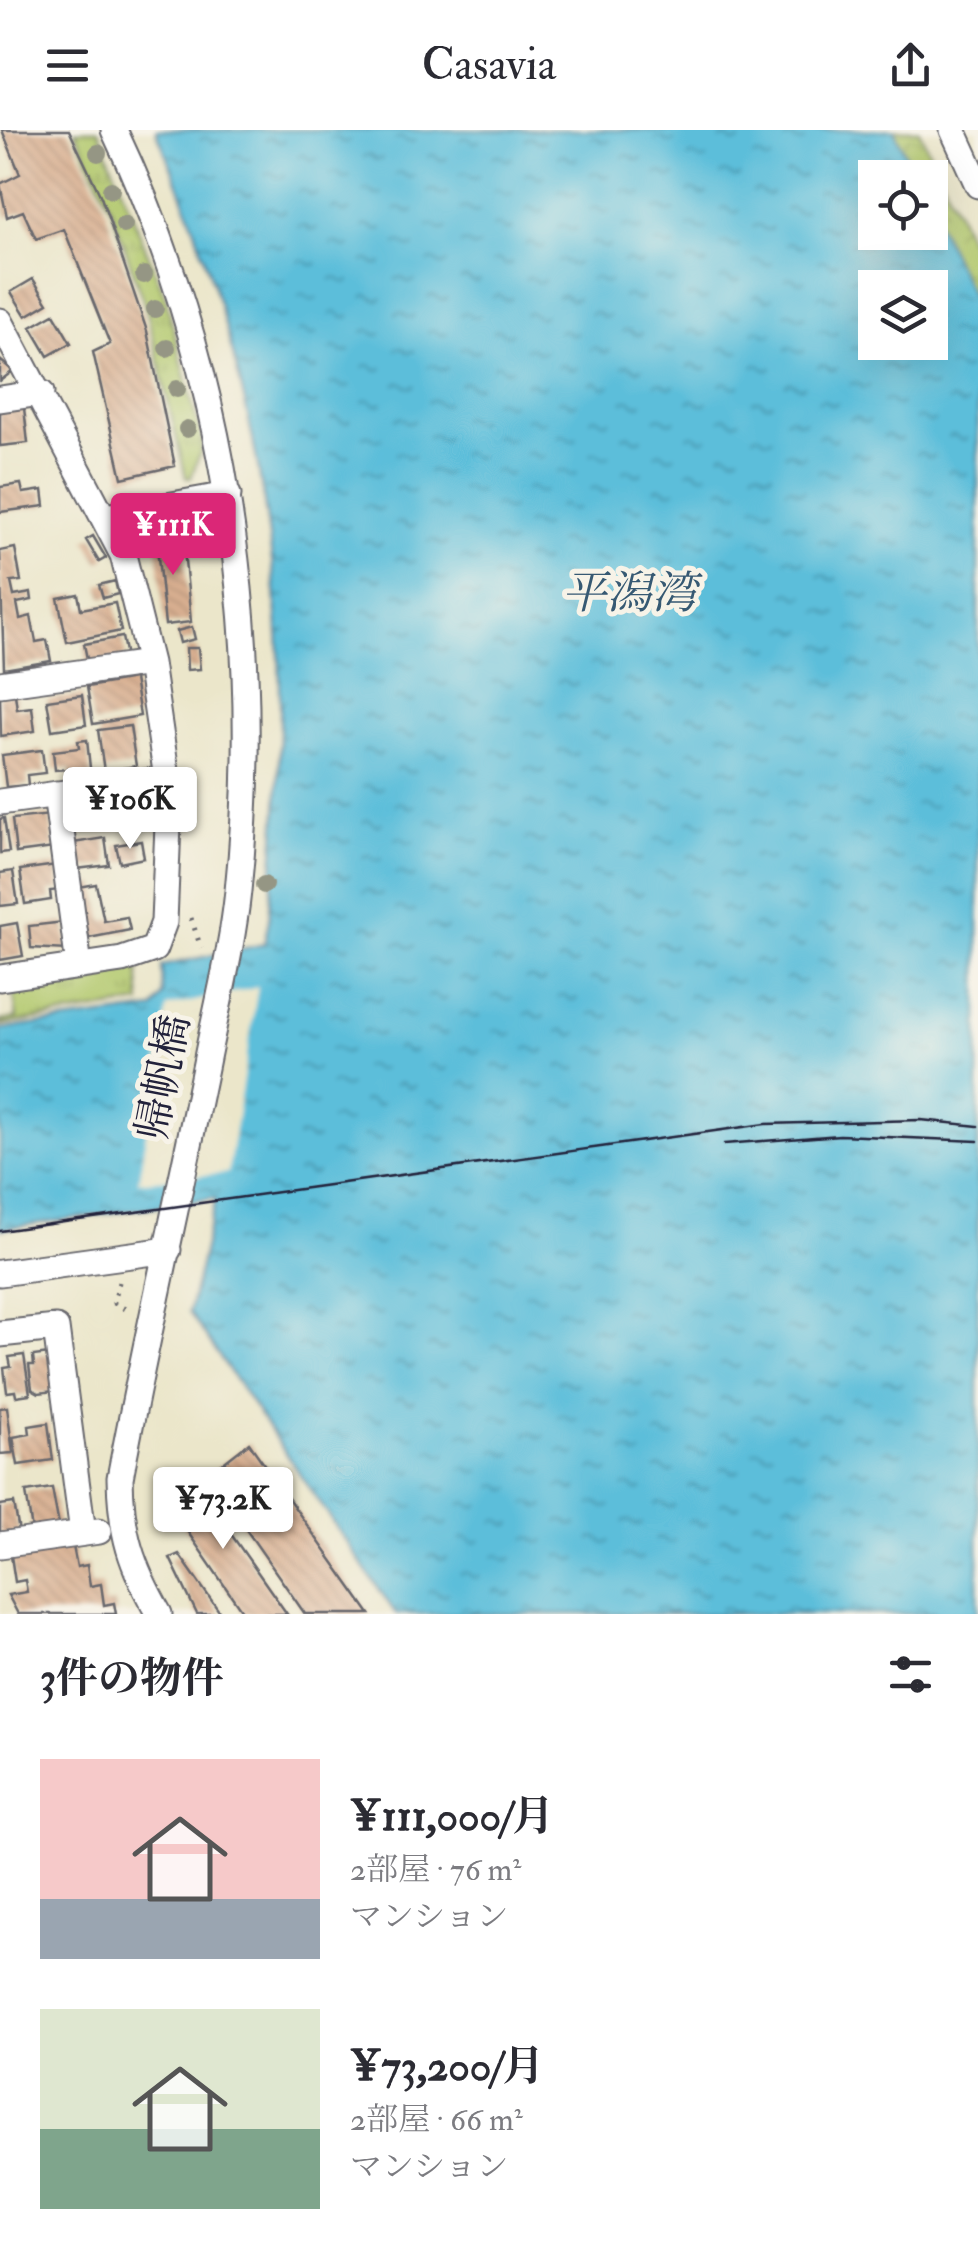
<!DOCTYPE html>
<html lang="ja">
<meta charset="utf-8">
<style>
body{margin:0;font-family:"IM FELL Double Pica","Noto Serif JP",serif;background:#f2f2f3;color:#2b2b33;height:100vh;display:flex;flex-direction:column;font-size:38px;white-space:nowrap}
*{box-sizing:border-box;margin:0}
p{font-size:32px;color:#7c7c81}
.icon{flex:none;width:55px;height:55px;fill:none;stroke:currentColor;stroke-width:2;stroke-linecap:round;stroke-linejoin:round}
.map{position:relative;height:1484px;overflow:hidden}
.drawer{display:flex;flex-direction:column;background:#fff;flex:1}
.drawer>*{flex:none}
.fabs{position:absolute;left:858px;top:30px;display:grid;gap:20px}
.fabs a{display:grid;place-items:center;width:90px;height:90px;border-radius:0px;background:#fff;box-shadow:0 10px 40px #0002;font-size:50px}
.price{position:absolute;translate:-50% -85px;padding:0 22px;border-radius:10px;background:#fff;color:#222;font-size:32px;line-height:65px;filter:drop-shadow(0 2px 5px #0008)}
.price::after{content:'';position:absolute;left:50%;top:60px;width:30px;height:22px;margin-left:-15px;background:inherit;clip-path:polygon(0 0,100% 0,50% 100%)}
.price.current{background:#db2777;color:#fff}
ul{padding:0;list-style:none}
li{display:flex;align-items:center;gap:30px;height:250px;padding:0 40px}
li span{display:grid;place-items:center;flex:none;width:280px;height:200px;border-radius:0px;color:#555}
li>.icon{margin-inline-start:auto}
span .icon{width:120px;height:120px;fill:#fffc;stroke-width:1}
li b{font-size:42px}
h2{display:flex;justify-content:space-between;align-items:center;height:120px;padding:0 40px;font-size:42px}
header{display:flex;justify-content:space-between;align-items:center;height:130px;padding:0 40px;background:#fff;font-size:45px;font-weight:600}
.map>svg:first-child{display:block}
.grass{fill:url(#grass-tufts);stroke:#6a7654;stroke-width:2.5}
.park{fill:url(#park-crowns);stroke:#6a7654;stroke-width:2.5}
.water{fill:url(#water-ripples);stroke:#3f708a;stroke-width:2.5;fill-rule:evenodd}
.pier{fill:#ebe6ca}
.building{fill:url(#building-back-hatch)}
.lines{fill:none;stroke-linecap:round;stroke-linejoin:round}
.minor-casing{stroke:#68676d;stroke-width:29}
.path{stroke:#68676d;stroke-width:5;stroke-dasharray:2.5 8;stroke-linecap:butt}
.minor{stroke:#fff;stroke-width:25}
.tram{stroke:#22223b;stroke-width:2.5}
.tree{fill:#959684}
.labels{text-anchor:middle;stroke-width:10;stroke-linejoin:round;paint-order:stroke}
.street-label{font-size:42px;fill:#22223b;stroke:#f7f3e8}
.water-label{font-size:45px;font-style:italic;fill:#365973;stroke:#f7f3e8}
</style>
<header><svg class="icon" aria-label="menu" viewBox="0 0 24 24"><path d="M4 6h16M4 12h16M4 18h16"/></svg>Casavia<svg class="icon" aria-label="share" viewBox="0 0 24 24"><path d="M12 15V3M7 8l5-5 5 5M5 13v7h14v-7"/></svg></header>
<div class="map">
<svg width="978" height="1484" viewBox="0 0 978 1484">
<defs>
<pattern id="grass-tufts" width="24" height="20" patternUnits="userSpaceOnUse" patternTransform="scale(2.5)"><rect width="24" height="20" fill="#b3c96e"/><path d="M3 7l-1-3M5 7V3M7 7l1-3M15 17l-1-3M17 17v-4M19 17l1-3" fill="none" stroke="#9aac60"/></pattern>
<pattern id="park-crowns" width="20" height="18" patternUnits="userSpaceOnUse" patternTransform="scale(2.5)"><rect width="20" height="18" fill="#b3c96e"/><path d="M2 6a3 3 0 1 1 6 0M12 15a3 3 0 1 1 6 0" fill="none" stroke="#9aac60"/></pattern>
<pattern id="water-ripples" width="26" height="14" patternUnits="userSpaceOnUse" patternTransform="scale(2.5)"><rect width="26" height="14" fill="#5cbeda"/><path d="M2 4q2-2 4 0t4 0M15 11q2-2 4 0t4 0" fill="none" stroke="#4c9ab2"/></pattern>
<pattern id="building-back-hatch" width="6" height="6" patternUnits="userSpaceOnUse" patternTransform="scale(2.5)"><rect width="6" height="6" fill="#d8af90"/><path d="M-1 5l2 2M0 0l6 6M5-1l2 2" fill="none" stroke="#b9967d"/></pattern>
</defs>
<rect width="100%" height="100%" fill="#f7f3e8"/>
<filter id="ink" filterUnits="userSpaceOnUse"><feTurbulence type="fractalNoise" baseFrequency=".01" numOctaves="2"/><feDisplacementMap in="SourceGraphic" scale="20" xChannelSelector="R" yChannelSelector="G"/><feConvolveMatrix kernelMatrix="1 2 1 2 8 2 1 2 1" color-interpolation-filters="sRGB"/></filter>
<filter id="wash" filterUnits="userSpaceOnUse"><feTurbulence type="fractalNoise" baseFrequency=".0048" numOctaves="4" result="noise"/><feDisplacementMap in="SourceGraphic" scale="40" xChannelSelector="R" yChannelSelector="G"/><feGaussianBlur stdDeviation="2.25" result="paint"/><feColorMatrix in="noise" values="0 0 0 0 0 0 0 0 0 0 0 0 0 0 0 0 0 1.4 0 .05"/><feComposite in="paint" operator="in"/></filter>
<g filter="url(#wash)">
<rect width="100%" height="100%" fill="#ebe6ca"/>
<path class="grass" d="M75,0H98L165,166L203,315L191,348H186L147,182L112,81Z
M138,836L141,873L0,895V891L17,888L13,861Z"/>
<path class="park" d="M886,0H919L978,127V197L930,95V48L908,47Z"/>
<path class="water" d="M156,0H894L916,47L875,48V102H930V77L978,179V1484H396L189,1182L216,1068L0,1099V899L154,879L163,865L162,836L264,814L269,789C275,713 281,637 280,561C278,370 231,175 156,0ZM875,158H930V212H875Z"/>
<path class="pier" d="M258,857L228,1043L138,1052L167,877Z"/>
<g id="blocks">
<path class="building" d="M2,0H69L101,67L147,201L175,336L122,348L93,222L110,214L64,99L36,109L23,81L7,87L0,54L20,44Z
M33,149L48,173L26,186L11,162Z
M54,184L71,213L48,226L31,197Z
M0,230L13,241L0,251Z
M24,278L28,313L0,316V281Z
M21,354L23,363L43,360L45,376L0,382V357Z
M173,396L176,421L184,420L191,492L165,495L155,398Z
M93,406L106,428L99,432L86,410Z
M15,418L21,451L11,452L14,466L31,463L32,470L17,473L20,489L31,486L36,512L47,510L51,531L4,539L0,421Z
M115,451L118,464L103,468L99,455Z
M78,464L81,479L115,473L121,501L67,512L58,468Z
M192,497L195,509L180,513L177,501Z
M122,507L126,527L88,534L84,514Z
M186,518H198L200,539L187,540Z
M134,549L140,586L93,594L87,557Z
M15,564L17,579L32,577L35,601L1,606L0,566Z
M82,565L86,595L52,600L47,570Z
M130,596L136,636L104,641L98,600Z
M87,610L91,647L71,649L70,639L55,640L53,621L79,618L78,611Z
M42,620L45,643L27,645L28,655L6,657L2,625Z
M148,675L150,685L129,690L127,680Z
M50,685L54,718L16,723L12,689Z
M4,688L9,722L0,723V689Z
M105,708L109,735L76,739L73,713Z
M141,711L144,728L120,733L116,715Z
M57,735L60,760L50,761L51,770L25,774L20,740Z
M13,741L18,774L0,776V743Z
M96,754L104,791L127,787L130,800L89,808L79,757Z
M65,792L68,820L31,818L29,796Z
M17,793L23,826L0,830V796Z
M50,1224L54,1261L39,1263L32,1259L29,1235H34L33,1226Z
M24,1225L30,1264L16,1266L15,1261L7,1262L4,1238L11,1237L9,1227Z
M7,1277L13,1323L0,1324V1278Z
M48,1293L53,1330L18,1335L13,1307L30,1304L29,1296Z
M249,1313L370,1484H305L208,1345Z
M193,1350L287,1484H244L165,1369Z
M52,1358L59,1396L32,1400L26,1362Z
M14,1373L19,1402L0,1405V1375Z
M73,1416L77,1437L87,1435L90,1456L101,1454L104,1475L114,1473L116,1484H18L8,1465L27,1462L25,1450L15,1452L11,1426Z
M179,1424L221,1484H197L170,1428Z"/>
</g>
</g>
<g filter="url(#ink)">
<use href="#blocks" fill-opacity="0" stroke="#68676d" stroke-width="2.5"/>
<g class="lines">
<defs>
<path id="minor" d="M114,0C225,234 265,503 238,761C232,819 217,876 206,933C178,1071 146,1209 120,1348C121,1404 131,1435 159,1484
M953,0L978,55
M0,191L123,425L150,533L167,649L168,695L164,792L154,819L122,830L0,848
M0,269L41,263
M105,387L228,365
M0,554L150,533
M56,664L79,836
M0,672L167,649
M0,1143L168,1120
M0,1204L56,1198L83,1403
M0,1415L99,1401"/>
</defs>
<use href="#minor" class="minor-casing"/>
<path class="path" d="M191,788L201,818
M119,1152L114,1173L129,1181"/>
<use href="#minor" class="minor"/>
<path class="tram" d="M724,1014L840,1005L978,1011
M0,1101L765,994L921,990L978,996"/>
</g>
<g class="tree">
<circle cx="98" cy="23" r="9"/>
<circle cx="111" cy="60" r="9"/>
<circle cx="124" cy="95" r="9"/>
<circle cx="144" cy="145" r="9"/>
<circle cx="155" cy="179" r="9"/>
<circle cx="167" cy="218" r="9"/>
<circle cx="177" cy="259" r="9"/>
<circle cx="187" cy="299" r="9"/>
<circle cx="264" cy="755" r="9"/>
</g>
</g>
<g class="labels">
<g class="street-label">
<text transform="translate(162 947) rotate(-79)" y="15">帰帆橋</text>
</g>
<g class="water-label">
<text x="629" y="478">平潟湾</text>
</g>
</g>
</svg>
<div class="fabs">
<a><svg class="icon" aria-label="locate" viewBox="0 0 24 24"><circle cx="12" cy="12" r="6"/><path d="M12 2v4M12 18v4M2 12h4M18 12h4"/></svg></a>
<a><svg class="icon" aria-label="layers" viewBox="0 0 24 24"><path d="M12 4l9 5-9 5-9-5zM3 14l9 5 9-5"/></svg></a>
</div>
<b class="price current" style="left:173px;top:448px">¥111K</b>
<b class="price" style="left:130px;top:722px">¥106K</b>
<b class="price" style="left:223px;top:1422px">¥73.2K</b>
</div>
<section class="drawer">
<h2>3件の物件<svg class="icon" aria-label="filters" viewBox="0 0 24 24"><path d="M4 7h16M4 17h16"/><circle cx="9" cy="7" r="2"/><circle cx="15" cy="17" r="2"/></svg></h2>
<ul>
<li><span style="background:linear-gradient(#f6c9c9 70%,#9aa5b1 0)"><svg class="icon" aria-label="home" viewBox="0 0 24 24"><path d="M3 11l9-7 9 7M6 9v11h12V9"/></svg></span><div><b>¥111,000/月</b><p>2部屋 · 76 m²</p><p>マンション</p></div></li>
<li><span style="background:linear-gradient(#dfe7d0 60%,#7fa58c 0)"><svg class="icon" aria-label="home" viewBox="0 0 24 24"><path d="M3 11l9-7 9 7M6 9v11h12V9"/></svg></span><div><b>¥73,200/月</b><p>2部屋 · 66 m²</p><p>マンション</p></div></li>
</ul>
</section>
